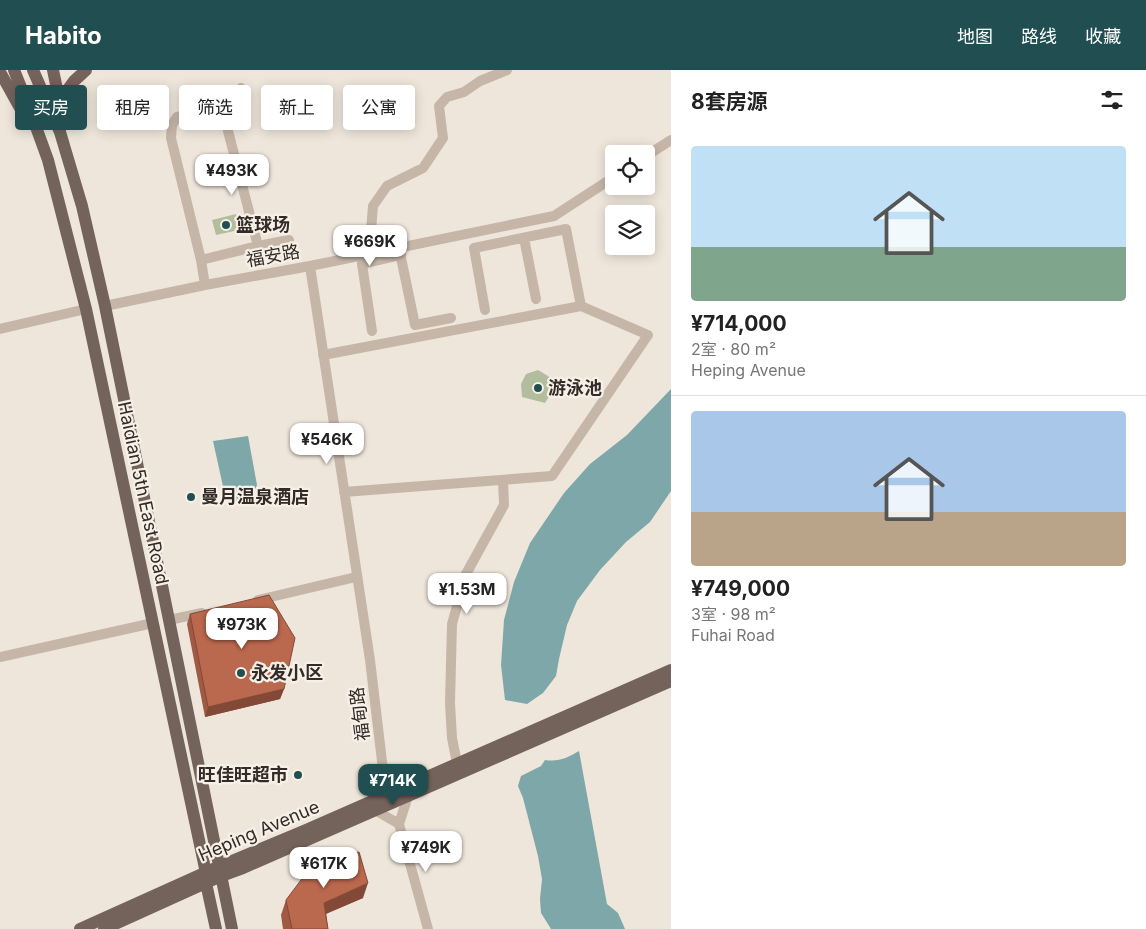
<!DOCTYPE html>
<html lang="zh">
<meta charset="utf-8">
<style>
body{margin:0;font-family:Inter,"Noto Sans SC",sans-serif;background:#f2f2f2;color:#222;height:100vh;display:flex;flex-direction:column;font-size:19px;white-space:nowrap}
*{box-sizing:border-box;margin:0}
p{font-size:16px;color:#767676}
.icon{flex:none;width:28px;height:28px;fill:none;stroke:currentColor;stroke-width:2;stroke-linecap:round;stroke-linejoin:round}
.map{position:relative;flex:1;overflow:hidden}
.panel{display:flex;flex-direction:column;background:#fff;width:475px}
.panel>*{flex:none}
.guide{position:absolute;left:15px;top:15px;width:475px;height:45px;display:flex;gap:10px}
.fabs{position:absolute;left:605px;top:75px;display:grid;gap:10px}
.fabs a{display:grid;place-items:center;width:50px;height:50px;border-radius:5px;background:#fff;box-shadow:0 2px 12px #0003;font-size:25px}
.price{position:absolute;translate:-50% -42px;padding:0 11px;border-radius:10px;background:#fff;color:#222;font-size:16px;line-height:32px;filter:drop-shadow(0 1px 2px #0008)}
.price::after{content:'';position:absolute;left:50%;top:30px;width:15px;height:11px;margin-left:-8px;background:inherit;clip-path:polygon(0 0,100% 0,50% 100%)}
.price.selected{background:#214e51;color:#fff}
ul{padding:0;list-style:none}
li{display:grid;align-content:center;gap:10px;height:265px;padding:0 20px}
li+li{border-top:1px solid #e0e0e0}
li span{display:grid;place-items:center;height:155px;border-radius:5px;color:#555}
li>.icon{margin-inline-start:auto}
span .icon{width:90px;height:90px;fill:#fffc;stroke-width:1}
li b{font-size:21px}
h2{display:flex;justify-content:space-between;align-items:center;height:60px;padding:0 20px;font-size:21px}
.tag{padding:0 18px;border-radius:5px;background:#fff;box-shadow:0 2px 12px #0003;font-size:18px;line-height:45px}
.tag.selected{background:#214e51;color:#fff}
header{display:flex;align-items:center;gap:30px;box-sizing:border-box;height:70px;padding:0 25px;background:#214e51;color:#fff}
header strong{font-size:24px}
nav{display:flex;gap:28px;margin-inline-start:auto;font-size:18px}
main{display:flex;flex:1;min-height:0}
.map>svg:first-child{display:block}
.green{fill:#b2bd9d}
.water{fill:#7da7a9}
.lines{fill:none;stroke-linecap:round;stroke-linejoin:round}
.street{stroke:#c6b6a8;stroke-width:10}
.primary{stroke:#74635a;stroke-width:12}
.wall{fill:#a05943}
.shaded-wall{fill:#824937}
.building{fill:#ba684e;stroke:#824937}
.poi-dot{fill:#214e51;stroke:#f7f0e7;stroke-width:2}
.labels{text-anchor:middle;stroke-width:4.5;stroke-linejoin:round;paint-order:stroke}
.poi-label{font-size:18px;font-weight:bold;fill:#342b28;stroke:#f7f0e7;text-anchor:start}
.street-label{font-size:18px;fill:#342b28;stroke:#f7f0e7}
</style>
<header>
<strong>Habito</strong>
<nav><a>地图</a><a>路线</a><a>收藏</a></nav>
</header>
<main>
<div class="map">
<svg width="671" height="859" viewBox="0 0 671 859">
<rect width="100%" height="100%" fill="#efe6db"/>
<path class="green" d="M236,144L239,160L216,165L212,150Z
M538,300L558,312L545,333L522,327L521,314L526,304Z"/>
<path class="water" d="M671,319V421L650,452L626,472L600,500L577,531L567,555L559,589L556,606L543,623L527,634L505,630L501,595L504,550L514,512L530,473L564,423L590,394L627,365Z
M248,366L257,415L252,427L233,432L224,421L213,371Z
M579,681L607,834L618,843L625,859H551L541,843L540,829L542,809L538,786L523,728L518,716L521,706L541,696L545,690C559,692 567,688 579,681Z"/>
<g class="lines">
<path class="street" d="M646,86L671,70
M524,168L536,229
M258,176L289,170
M399,178L415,255L451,248
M354,187L371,161L373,136L387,116L423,98L443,68L439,36L447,27L464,22L480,11L507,0
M201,190L258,176L222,38
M310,196L370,590L386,725
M205,215L201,190L171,68L172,55L177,47L222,38L232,30L241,18
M105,236L205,215L310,196L554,146L614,107
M485,240L474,178L566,159L581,236
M0,259L86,239
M372,261L362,194L401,185
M323,285L581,236L648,265L552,406L344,422
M258,530L356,507
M169,550L202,543
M0,587L153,553
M457,693L452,668L450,633L452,554L466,504L504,435L503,410
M375,740L399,754
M399,754L428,859
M399,754L408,726"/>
<path class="primary" d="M14,0L28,35L48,90L86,239L206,803V813L216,859
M33,0L60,62L82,136L105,236L232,859
M53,0L62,43L60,60
M0,2L29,54
M62,38L63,26L74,11L86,0
M80,859L220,796L306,760L671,600
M104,859L221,806L243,798L671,611"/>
</g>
<path class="wall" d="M190,544L284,619L280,629L205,647L187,554Z
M363,828L326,844L328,859H283L281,845L286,830Z"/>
<path class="shaded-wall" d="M284,619L280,629L205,647L208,637Z
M368,813L363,828L318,847L324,833Z"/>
<path class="building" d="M269,525L295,568L284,619L208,637L190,544Z
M359,782L368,813L324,833L328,859H292L286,830L316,790Z"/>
<g class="poi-dot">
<circle cx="226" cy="155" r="5"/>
<circle cx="538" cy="318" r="5"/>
<circle cx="191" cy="427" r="5"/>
<circle cx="241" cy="603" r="5"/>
<circle cx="298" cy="705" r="5"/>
</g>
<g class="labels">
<g class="poi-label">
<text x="236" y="161">篮球场</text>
<text x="548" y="324">游泳池</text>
<text x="201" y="433">曼月温泉酒店</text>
<text x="251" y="609">永发小区</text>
<text x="288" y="711" text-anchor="end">旺佳旺超市</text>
</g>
<g class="street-label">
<text transform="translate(273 186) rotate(-10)" y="6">福安路</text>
<text transform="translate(143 423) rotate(78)" y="6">Haidian 5th East Road</text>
<text transform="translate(360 644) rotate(-97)" y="6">福甸路</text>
<text transform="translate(259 761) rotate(-23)" y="6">Heping Avenue</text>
</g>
</g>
</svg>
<div class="fabs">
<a><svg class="icon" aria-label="locate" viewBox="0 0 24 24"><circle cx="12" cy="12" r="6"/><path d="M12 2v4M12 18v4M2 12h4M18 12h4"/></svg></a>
<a><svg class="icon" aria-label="layers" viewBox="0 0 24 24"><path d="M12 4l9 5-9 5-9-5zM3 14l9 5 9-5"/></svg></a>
</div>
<b class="price" style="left:232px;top:126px">¥493K</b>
<b class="price" style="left:370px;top:197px">¥669K</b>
<b class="price" style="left:327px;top:395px">¥546K</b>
<b class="price" style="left:467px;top:545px">¥1.53M</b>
<b class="price" style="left:242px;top:580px">¥973K</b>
<b class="price selected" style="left:393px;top:736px">¥714K</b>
<b class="price" style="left:426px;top:803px">¥749K</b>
<b class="price" style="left:324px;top:819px">¥617K</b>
<div class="guide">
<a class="tag selected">买房</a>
<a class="tag">租房</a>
<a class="tag">筛选</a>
<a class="tag">新上</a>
<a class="tag">公寓</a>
</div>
</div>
<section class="panel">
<h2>8套房源<svg class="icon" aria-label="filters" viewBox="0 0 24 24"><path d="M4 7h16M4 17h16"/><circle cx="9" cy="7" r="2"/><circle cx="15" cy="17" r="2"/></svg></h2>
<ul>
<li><span style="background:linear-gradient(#bfe0f5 65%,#7fa58c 0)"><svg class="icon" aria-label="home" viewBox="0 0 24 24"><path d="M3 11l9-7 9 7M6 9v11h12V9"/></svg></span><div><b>¥714,000</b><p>2室 · 80 m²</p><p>Heping Avenue</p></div></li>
<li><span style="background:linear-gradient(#a9c7e8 65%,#b9a48a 0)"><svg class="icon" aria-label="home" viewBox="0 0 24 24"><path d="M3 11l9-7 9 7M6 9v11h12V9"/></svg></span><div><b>¥749,000</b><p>3室 · 98 m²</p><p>Fuhai Road</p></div></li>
</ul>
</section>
</main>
